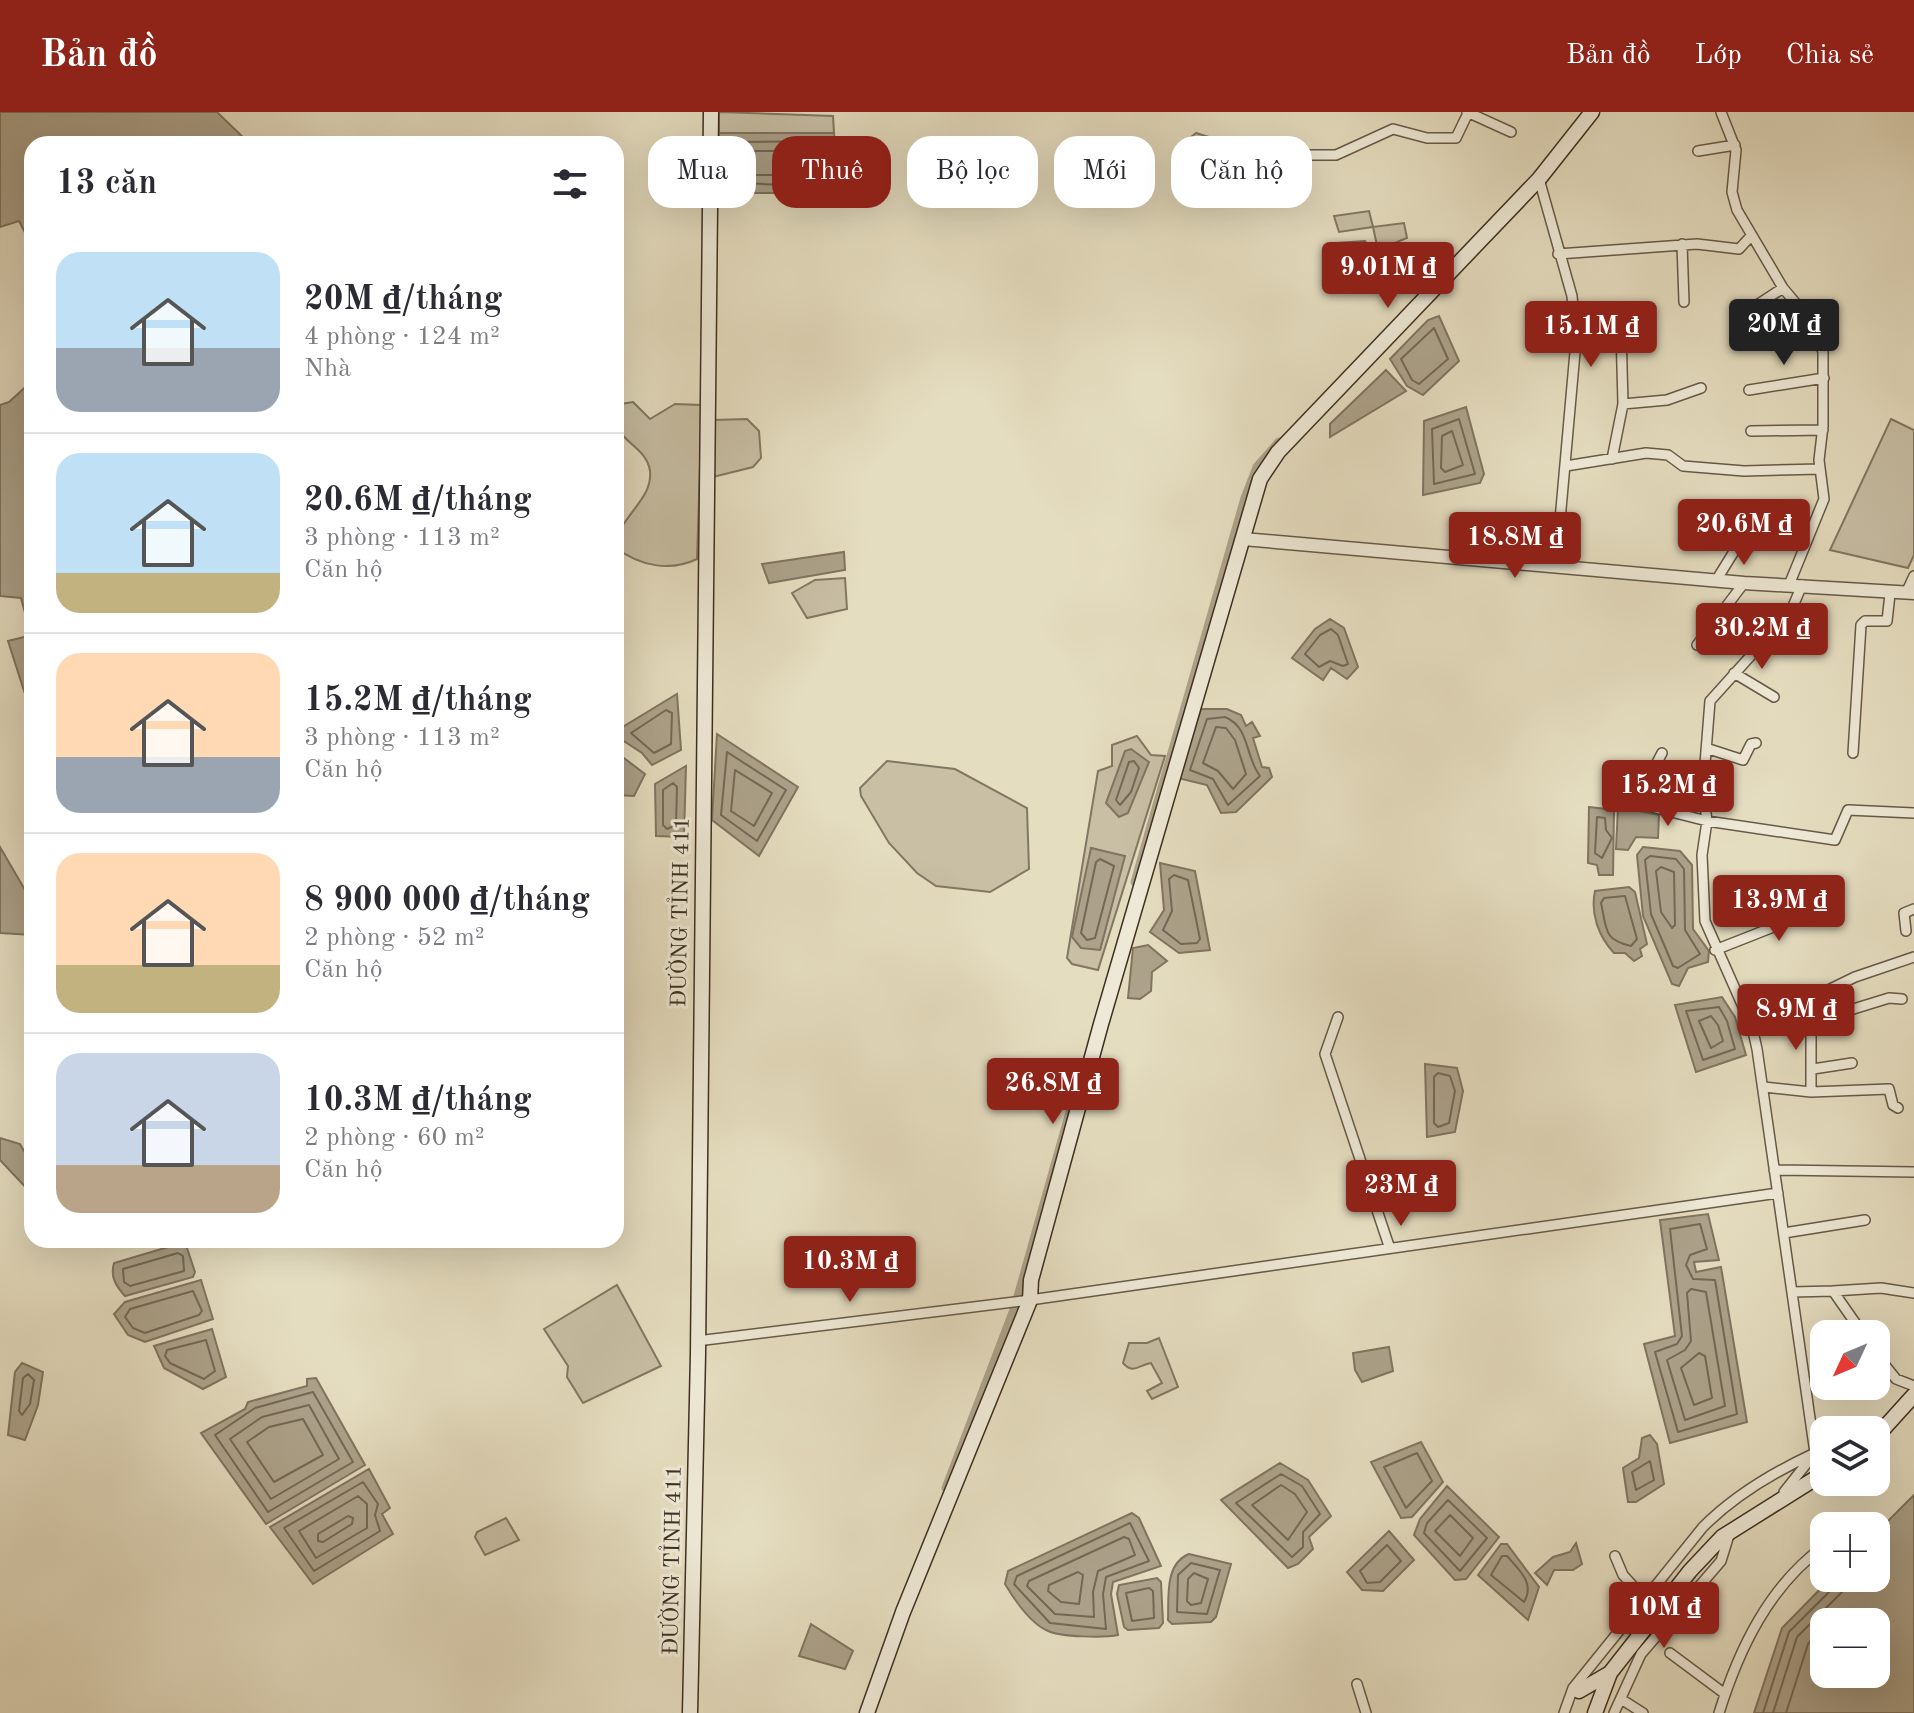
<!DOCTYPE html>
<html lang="vi">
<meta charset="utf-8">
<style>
body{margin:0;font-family:"Old Standard TT",serif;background:#f2f2f3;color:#2b2b33;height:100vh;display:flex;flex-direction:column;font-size:30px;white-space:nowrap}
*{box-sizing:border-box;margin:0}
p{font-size:26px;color:#7c7c81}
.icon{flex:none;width:44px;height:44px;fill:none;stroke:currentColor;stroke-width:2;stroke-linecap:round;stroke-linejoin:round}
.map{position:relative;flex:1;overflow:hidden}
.drawer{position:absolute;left:24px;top:24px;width:600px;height:1112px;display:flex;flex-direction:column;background:#fff;border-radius:24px;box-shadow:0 8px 32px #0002}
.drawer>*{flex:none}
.banner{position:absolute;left:648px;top:24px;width:760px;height:72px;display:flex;gap:16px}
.needle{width:52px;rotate:226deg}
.fabs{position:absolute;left:1810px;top:1208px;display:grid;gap:16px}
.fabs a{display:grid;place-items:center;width:80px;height:80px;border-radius:16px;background:#fff;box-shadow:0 8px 32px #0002;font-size:40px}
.price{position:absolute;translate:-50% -68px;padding:0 18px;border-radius:8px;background:#8f2418;color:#fff;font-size:26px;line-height:52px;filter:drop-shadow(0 2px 4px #0008)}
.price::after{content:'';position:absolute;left:50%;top:48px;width:24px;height:18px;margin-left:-12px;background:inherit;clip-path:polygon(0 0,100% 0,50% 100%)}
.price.selected{background:#222;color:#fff}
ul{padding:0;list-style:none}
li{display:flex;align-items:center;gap:24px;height:200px;padding:0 32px}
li+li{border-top:2px solid #e1e1e2}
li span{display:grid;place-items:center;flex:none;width:224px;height:160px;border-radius:24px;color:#555}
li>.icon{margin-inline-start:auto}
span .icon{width:96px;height:96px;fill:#fffc;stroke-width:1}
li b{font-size:34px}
h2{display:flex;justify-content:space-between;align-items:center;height:96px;padding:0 32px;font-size:34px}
.pill{padding:0 28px;border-radius:24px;background:#fff;box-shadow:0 8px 32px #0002;font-size:28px;line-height:72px}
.pill.selected{background:#8f2418;color:#fff}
header{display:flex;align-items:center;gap:48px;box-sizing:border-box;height:112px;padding:0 40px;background:#8f2418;color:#fff}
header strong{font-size:38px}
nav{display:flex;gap:44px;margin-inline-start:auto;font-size:28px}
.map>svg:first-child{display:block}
.green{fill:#c8bfa5;stroke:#827762;stroke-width:2;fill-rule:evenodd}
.water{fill:#aca28a;stroke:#807460;stroke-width:2;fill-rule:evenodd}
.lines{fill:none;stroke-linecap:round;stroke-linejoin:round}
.shore{stroke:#746855;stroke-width:2}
.canal{stroke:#aca28a;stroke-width:9}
.minor-casing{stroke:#675a48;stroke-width:12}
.tertiary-casing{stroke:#675a48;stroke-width:15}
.secondary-casing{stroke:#3d2f20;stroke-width:17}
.minor{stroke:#eee9d6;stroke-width:9}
.tertiary{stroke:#eee9d6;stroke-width:12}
.secondary{stroke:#eee9d6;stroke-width:14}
.labels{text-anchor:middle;stroke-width:6;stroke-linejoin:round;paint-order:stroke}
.street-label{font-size:22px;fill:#3d2f20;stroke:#eee9d6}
</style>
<header>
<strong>Bản đồ</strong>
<nav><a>Bản đồ</a><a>Lớp</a><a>Chia sẻ</a></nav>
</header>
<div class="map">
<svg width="1914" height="1601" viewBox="0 0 1914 1601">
<rect width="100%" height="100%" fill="#e5ddc0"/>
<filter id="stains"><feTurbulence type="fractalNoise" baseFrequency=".0025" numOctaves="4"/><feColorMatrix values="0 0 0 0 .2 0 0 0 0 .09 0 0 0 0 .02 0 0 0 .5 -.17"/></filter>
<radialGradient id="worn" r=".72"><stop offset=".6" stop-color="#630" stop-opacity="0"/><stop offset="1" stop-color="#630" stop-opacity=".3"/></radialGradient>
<path class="green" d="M719,0L833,4L834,21H719Z
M1196,21L1225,30L1249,26L1251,50L1244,83L1195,60L1202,55L1191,25Z
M1369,99L1373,115L1404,111L1407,126L1378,138L1373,115L1339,120L1334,104Z
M1365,129L1373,141L1349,151H1338L1337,131Z
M633,290L650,307L675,292L702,293L697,447C670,460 640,454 616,436C616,405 653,390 650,359C646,329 601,327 621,292Z
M747,307L759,319L761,346L753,355L713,365V308Z
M1891,307L1914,318V443L1908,456L1830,438Z
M845,466L847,497L807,506L792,481L815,468Z
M1137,624L1151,643L1165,644L1098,858L1072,852L1067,846L1098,659L1112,654V633ZM1091,736L1124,745L1100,838Z
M887,649L955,657L1027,696L1029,757L990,780L936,774L917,761L889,731L861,684L860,676Z
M617,1173L661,1254L583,1291L567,1265L568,1254L544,1217Z
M1159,1226L1178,1275L1152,1287L1147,1279L1162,1271L1151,1251C1138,1253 1134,1263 1123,1251L1129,1231H1147Z
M506,1406L519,1428L485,1443L475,1425L477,1420Z"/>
<path class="water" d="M0,0H217L250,32H32V134L19,109L0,115Z
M719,21H834L836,49L782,81H717Z
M1439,204L1459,249L1423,283L1407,274L1390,247L1428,208Z
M1386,258L1406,279L1330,325V312Z
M32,269V516H29L21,486L0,484V293L9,290Z
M1466,295L1484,362L1480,371L1423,383L1424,309Z
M844,440L845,458L769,471L762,452Z
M1330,507L1344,516L1358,555L1347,567L1331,556L1323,568L1292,546L1315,517Z
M32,523V581L25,582L8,529Z
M677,582L681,638L652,653L642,641L616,624V619Z
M1201,597H1227L1241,603L1246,614L1252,610L1260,624L1253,626L1262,655L1269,656L1272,665L1236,700L1221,701L1207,673L1178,666Z
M717,622L798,675L759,744L712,708Z
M1131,637L1149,650L1128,701L1119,705L1106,691L1125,639Z
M616,640L645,662L634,684L616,683Z
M686,654L684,725L656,724L655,672Z
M1589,695L1614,698L1613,763H1599L1597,753L1588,751Z
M1618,695L1659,703L1658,726L1636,725L1628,738L1616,737Z
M0,735L32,790V823L0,821Z
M1643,735L1680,739L1692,753L1693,817L1709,839L1708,850L1688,856L1679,874L1672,872L1643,804L1637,743Z
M1091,736L1125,744L1100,838L1081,836L1072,825Z
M1160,751L1195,759L1210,838L1179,841L1150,820L1164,798Z
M1629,775L1635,780L1647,832L1640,837L1642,844L1634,849L1625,841H1614C1599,825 1590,802 1595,779Z
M1148,833L1167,849L1152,860L1151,879L1140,887L1128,886L1133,836Z
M1722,885L1735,905L1746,943L1696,960L1675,893Z
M1425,952L1457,956L1463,979L1455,1020L1427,1025Z
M0,1026L20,1032L32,1053L30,1080L0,1048Z
M1708,1102L1719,1148L1694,1150L1696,1160L1721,1155L1747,1310L1670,1331L1644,1232L1675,1224L1660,1108Z
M185,1130L195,1160L193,1165L125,1184C116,1174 110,1165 114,1151Z
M201,1168L213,1207L145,1230L128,1223L114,1202L125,1190Z
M212,1217L226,1265L203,1277L164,1256L154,1234Z
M1389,1235L1393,1259L1362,1270L1355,1258L1353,1241Z
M22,1251L43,1260L38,1293L25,1328L8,1323L15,1260Z
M316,1266L365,1353L266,1412L201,1321L245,1297L248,1290L307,1274V1267Z
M1650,1323L1657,1332L1664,1372L1636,1390H1628L1623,1356L1639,1346L1642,1326Z
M1421,1330L1443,1370L1412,1405L1401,1406L1371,1350Z
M1280,1351L1308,1368L1331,1404L1309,1425L1313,1437L1298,1452L1288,1456L1221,1388Z
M369,1357L390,1396L382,1402L393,1422L313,1472L270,1415Z
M1447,1374L1499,1425L1466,1467L1455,1468L1414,1423L1420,1407Z
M1914,1383V1601H1754L1782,1516L1831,1466H1876V1421ZM1824,1510H1876V1562H1824Z
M1132,1401L1139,1406L1161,1454L1113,1470L1111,1482L1118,1523C1104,1526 1061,1525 1048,1519C1031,1512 1014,1487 1005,1472L1008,1459Z
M1389,1419L1414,1448L1383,1479L1362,1478L1347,1460Z
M1576,1431L1582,1452L1573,1458H1554L1547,1473L1535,1461L1553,1445L1570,1440Z
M1501,1432H1507L1539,1475L1528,1508L1478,1463Z
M1189,1442L1231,1452L1216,1505L1211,1510L1172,1512L1168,1508C1169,1486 1164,1452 1189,1442Z
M1157,1466L1161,1470L1163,1511L1159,1516L1128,1518L1124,1515L1117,1482L1119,1473Z
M811,1512L853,1539L845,1557L799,1544Z"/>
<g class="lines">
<path class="shore" d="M823,29L827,32L826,45L780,73L726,70L729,30Z
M740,39H803L807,43L777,63H740L736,59Z
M1434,216L1448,247L1419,272L1412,268L1401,247Z
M1459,307L1475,362L1434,372L1432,317Z
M1452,319L1463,353L1445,360L1441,356L1442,324Z
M1331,517L1338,523L1348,552L1343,554L1330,549L1319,555L1305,542L1320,523Z
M666,598L672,601L671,632L654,641L631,621Z
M1225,605C1250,615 1245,645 1260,664L1228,693L1213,667L1190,658L1207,607Z
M1216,615L1226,616L1235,628L1246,662L1233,677L1218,659L1203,651Z
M727,640L786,678L757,729L721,703Z
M1134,649L1139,656L1131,680L1120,693L1116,688L1129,650Z
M735,658L772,681L754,714L731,699Z
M673,671L677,675L676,713L667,717L663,713V678Z
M1597,705L1605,706L1606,718L1612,726L1602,746L1595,741Z
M1650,744L1676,747L1684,757L1685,818L1700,842L1678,856L1673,854L1651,802L1645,748Z
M1100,747L1114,754L1095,826L1087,828L1081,821L1096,750Z
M1661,755L1674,760L1675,813L1672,816L1661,800L1656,759Z
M1174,763L1188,768L1200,827L1197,831L1181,832L1163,818L1172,799L1169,767Z
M1625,784L1637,827L1631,834C1603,828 1607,817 1601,791L1604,786Z
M1719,895L1727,909L1735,937L1703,948L1686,899Z
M1711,904L1718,913L1723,929L1711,936L1699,909Z
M1438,961L1450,964L1455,979L1449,1011L1438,1015L1434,1011V965Z
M1700,1112L1707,1137L1690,1143L1686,1153L1693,1167L1715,1168L1737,1302L1678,1320L1655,1240L1677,1232L1682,1224L1670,1117Z
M178,1141L183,1144L184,1159L130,1174L124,1170L123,1157Z
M1691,1177L1706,1180L1725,1294L1685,1308L1667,1248L1685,1238L1691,1229L1687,1181Z
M193,1179L202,1199L199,1203L145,1221L133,1216L125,1205L130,1197Z
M206,1228L215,1259L204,1267L170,1251L165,1244L167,1238Z
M1699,1241L1705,1244L1712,1286L1694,1293L1681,1256Z
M28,1262L34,1268L30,1292L22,1303L19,1299L23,1266Z
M313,1280L353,1350L268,1400L215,1323L255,1296Z
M309,1293L339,1347L271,1387L230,1327L262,1305Z
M303,1307L323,1343L274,1370L247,1330L269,1315Z
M1417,1341L1432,1369L1406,1396L1384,1355Z
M1650,1349L1654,1368L1636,1378L1632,1360Z
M1281,1362L1302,1374L1320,1402L1303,1420V1435L1292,1445L1236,1391Z
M363,1370L378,1392L375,1403L380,1419L314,1459L284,1416Z
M1281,1373L1295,1382L1307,1400L1288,1428L1252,1393Z
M358,1384L367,1392V1416L316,1446L299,1419Z
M1448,1388L1487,1426L1460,1459L1424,1421L1427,1411Z
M1450,1403L1473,1426L1460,1444L1435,1419Z
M348,1404L353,1406L352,1412L323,1430L318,1429V1422Z
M1130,1411L1149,1449L1106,1465L1103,1482L1106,1517L1050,1511L1014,1472L1017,1464Z
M1124,1425L1129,1427L1135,1443L1098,1459L1093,1480L1094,1505L1055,1502L1027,1474L1029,1469Z
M1387,1433L1401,1449L1380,1470L1367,1471L1360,1459Z
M1502,1444H1507C1520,1459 1535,1471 1524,1490L1491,1463Z
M1191,1451L1220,1458L1207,1502L1177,1500L1178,1463Z
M1078,1460L1083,1463L1079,1492L1061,1490L1048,1479L1049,1473Z
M1194,1461L1208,1467L1201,1491L1191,1493L1187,1489L1188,1467Z
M1149,1476L1153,1479L1154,1506L1132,1509L1126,1481Z
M1763,1601L1789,1520L1834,1475L1836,1466
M1773,1601L1797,1525L1842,1480L1846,1466
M1786,1601L1808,1532L1824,1516"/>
<path class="canal" d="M1135,770L1245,386L1257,355L1279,330
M946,1376L1015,1195L1081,961"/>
<defs>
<path id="minor" d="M1467,0L1511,20
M1721,0L1736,38L1732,80L1737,98L1783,176L1813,212L1823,240V314L1819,348L1824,387L1789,473
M1698,39L1735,33
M1253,43H1336L1393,17L1427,26H1456L1468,1
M1539,67L1572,184L1576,229L1556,453
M1682,132L1684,190
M1558,142L1697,132L1739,137L1751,124
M1745,211L1757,206V193L1783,176
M1749,278L1824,266
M1623,292L1667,288L1701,276
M1751,319L1823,318
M1612,347L1623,292L1621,218
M1566,354L1646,341L1668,343L1683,354L1744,359L1820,357
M1717,467L1743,425
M1907,479L1914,464
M1697,533L1744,471
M1734,561L1774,585
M1709,637L1743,648L1751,632L1756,631
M1662,641L1636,691L1707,709L1835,728L1848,698L1914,701
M1853,641L1861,513L1865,509H1887L1890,482
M1906,819L1904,801L1914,797
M1715,838L1776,814L1826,786
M1798,896L1811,919V980
M1338,905L1325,942L1389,1134
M1808,911L1889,886L1902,887
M1752,915L1855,865L1914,845
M1813,957L1852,951
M1764,975L1811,980L1889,977L1893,993L1898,996
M1774,1058L1914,1060
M1784,1121L1865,1108
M1833,1179L1881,1176L1914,1181
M1792,1180L1833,1179L1863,1222
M697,1229L1030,1188L1778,1081
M1876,1242L1896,1267L1914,1274
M1784,1380L1815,1341L1757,937L1752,915L1705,809L1702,743L1707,709L1703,677L1710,589L1791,499L1802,473
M1615,1444L1623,1463L1644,1486
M1670,1541L1725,1582
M1357,1572L1366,1601
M1621,1587L1643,1601
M1564,1601L1573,1576L1703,1415C1734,1384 1776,1359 1815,1341
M1614,1601L1641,1542L1721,1449L1730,1420
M1719,1601C1739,1537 1769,1474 1824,1434"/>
<path id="tertiary" d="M1243,427L1744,471L1914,481"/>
<path id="secondary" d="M1876,1325L1914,1283
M1579,1579L1610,1561
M690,1601L698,1242L711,0
M867,1601L903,1500L1030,1188L1031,1168L1101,912L1260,367L1278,340L1539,67L1592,0
M1595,1601L1610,1561L1690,1459L1722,1425L1824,1361"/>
</defs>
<use href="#minor" class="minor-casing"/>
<use href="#tertiary" class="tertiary-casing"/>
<use href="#secondary" class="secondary-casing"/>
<use href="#minor" class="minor"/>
<use href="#tertiary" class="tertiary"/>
<use href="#secondary" class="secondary"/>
</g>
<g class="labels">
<g class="street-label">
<text transform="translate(679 800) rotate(-89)" y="8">ĐƯỜNG TỈNH 411</text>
<text transform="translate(671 1448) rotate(-89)" y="8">ĐƯỜNG TỈNH 411</text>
</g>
</g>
<rect width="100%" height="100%" filter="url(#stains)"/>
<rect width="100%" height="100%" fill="url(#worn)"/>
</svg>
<div class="fabs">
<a><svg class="needle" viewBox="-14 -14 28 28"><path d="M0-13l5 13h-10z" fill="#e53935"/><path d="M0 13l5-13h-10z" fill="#7c7c81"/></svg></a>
<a><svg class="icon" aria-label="layers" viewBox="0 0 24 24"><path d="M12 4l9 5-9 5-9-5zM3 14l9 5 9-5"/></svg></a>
<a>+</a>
<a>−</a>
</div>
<b class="price" style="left:1388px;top:198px">9.01M ₫</b>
<b class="price selected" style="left:1784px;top:255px">20M ₫</b>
<b class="price" style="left:1591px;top:257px">15.1M ₫</b>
<b class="price" style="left:1744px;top:455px">20.6M ₫</b>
<b class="price" style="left:1515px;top:468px">18.8M ₫</b>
<b class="price" style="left:1762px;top:559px">30.2M ₫</b>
<b class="price" style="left:1668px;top:716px">15.2M ₫</b>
<b class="price" style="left:1779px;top:831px">13.9M ₫</b>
<b class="price" style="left:1796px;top:940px">8.9M ₫</b>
<b class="price" style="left:1053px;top:1014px">26.8M ₫</b>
<b class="price" style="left:1401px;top:1116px">23M ₫</b>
<b class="price" style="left:850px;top:1192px">10.3M ₫</b>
<b class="price" style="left:1664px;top:1538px">10M ₫</b>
<div class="banner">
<a class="pill">Mua</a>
<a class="pill selected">Thuê</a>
<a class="pill">Bộ lọc</a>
<a class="pill">Mới</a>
<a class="pill">Căn hộ</a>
</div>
<section class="drawer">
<h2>13 căn<svg class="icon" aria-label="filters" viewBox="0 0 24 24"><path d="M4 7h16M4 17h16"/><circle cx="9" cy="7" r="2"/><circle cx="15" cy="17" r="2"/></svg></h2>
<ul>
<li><span style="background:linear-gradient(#bfe0f5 60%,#9aa5b1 0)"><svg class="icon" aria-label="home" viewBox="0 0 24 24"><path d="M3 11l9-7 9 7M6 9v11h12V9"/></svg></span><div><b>20M ₫/tháng</b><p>4 phòng · 124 m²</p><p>Nhà</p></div></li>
<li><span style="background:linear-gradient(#bfe0f5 75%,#c2b280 0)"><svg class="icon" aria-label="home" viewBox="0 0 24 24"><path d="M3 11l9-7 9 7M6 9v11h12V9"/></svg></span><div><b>20.6M ₫/tháng</b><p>3 phòng · 113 m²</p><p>Căn hộ</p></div></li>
<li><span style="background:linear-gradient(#ffd9b3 65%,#9aa5b1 0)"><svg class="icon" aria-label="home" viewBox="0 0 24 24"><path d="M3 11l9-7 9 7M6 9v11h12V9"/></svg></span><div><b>15.2M ₫/tháng</b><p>3 phòng · 113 m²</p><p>Căn hộ</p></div></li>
<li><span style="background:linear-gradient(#ffd9b3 70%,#c2b280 0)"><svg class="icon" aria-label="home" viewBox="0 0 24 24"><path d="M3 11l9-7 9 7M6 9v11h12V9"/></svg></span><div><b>8 900 000 ₫/tháng</b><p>2 phòng · 52 m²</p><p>Căn hộ</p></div></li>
<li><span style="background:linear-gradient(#c9d6e8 70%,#b9a48a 0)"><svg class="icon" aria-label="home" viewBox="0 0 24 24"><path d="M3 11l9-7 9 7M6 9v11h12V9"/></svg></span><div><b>10.3M ₫/tháng</b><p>2 phòng · 60 m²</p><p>Căn hộ</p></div></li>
</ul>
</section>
</div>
